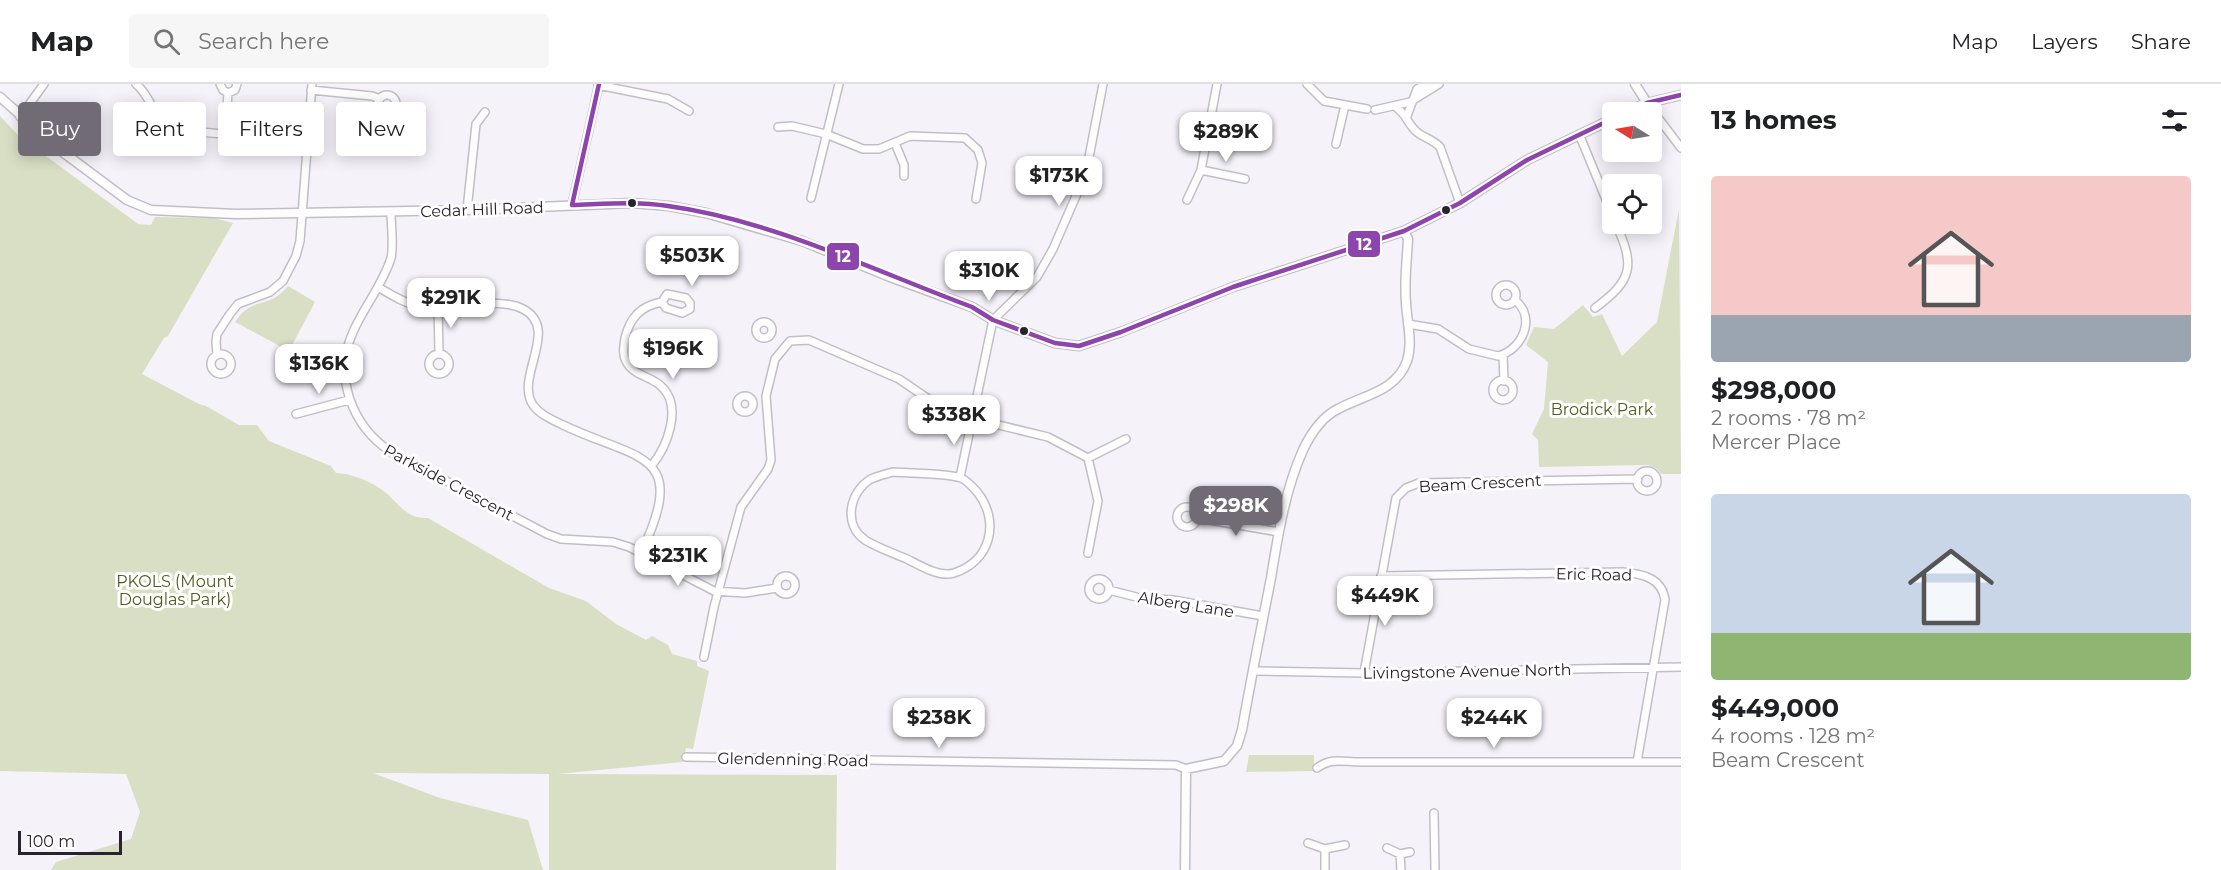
<!DOCTYPE html>
<meta charset="utf-8">
<style>
body{margin:0;font-family:Montserrat,sans-serif;background:#f6f6f6;color:#202124;height:100vh;display:flex;flex-direction:column;font-size:22px;white-space:nowrap}
*{box-sizing:border-box;margin:0}
p{font-size:20px;color:#757577}
.icon{flex:none;width:33px;height:33px;fill:none;stroke:currentColor;stroke-width:2;stroke-linecap:round;stroke-linejoin:round}
.map{position:relative;flex:1;overflow:hidden}
.panel{display:flex;flex-direction:column;background:#fff;width:540px}
.panel>*{flex:none}
.top-card{position:absolute;left:18px;top:18px;width:570px;height:54px;display:flex;gap:12px}
.needle{width:39px;rotate:281deg}
.buttons{position:absolute;left:1602px;top:18px;display:grid;gap:12px}
.buttons a{display:grid;place-items:center;width:60px;height:60px;border-radius:6px;background:#fff;box-shadow:0 3px 15px #0003;font-size:30px}
.scale{position:absolute;left:18px;bottom:15px;width:104px;box-sizing:border-box;padding-left:6px;border:3px solid #28232c;border-top:0;font-size:16px;line-height:21px;white-space:nowrap;color:#28232c;-webkit-text-stroke:4px #fff;paint-order:stroke}
.price{position:absolute;translate:-50% -51px;padding:0 14px;border-radius:12px;background:#fff;color:#222;font-size:20px;line-height:39px;filter:drop-shadow(0 2px 3px #0008)}
.price::after{content:'';position:absolute;left:50%;top:36px;width:18px;height:14px;margin-left:-9px;background:inherit;clip-path:polygon(0 0,100% 0,50% 100%)}
.price.on{background:#706b74;color:#fff}
ul{padding:0;list-style:none}
li{display:grid;align-content:center;gap:12px;height:318px;padding:0 30px}
li span{display:grid;place-items:center;height:186px;border-radius:6px;color:#555}
li>.icon{margin-inline-start:auto}
span .icon{width:108px;height:108px;fill:#fffc;stroke-width:1}
li b{font-size:26px}
h2{display:flex;justify-content:space-between;align-items:center;height:72px;padding:0 30px;font-size:26px}
.chip{padding:0 21px;border-radius:6px;background:#fff;box-shadow:0 3px 15px #0003;font-size:21px;line-height:54px}
.chip.on{background:#706b74;color:#fff}
header{display:flex;align-items:center;gap:36px;box-sizing:border-box;height:84px;padding:0 30px;background:#fff;border-bottom:2px solid #e0e0e0}
header strong{font-size:28px}
nav{display:flex;gap:33px;margin-inline-start:auto;font-size:21px}
.search{width:420px;height:54px;background:#f6f6f6;display:flex;align-items:center;gap:15px;box-sizing:border-box;padding:0 21px;border-radius:6px;color:#757577;font-size:22px}
main{display:flex;flex:1;min-height:0}
.map>svg:first-child{display:block}
.green{fill:#d9dfc4}
.lines{fill:none;stroke-linecap:round;stroke-linejoin:round}
.minor-casing{stroke:#c2bec6;stroke-width:10}
.tertiary-casing{stroke:#c2bec6;stroke-width:11}
.minor{stroke:#fefdfe;stroke-width:7}
.tertiary{stroke:#fefdfe;stroke-width:8}
.bus-1-casing{stroke:#fff;stroke-width:9}
.bus-1{stroke:#8e44ad;stroke-width:4.5}
.bus-dot{fill:#28232c;stroke:#fff;stroke-width:2}
.labels{text-anchor:middle;stroke-width:6;stroke-linejoin:round;paint-order:stroke}
.street-label{font-size:16px;fill:#28232c;stroke:#fff}
.park-label{font-size:16px;fill:#515c1e;stroke:#fff}
.line-badge{stroke:#fff;stroke-width:2}
.badge-label{font-size:16px;text-anchor:middle;font-weight:bold;fill:#fff}
</style>
<header>
<strong>Map</strong>
<div class="search"><svg class="icon" aria-label="search" viewBox="0 0 24 24"><circle cx="10" cy="10" r="6"/><path d="M15 15l6 6"/></svg>Search here</div>
<nav><a>Map</a><a>Layers</a><a>Share</a></nav>
</header>
<main>
<div class="map">
<svg width="1681" height="786" viewBox="0 0 1681 786">
<rect width="100%" height="100%" fill="#f6f2fa"/>
<path class="green" d="M0,32L19,52L138,140L151,141L155,133L214,134L233,139L168,252L164,254L142,290L199,320L206,322L239,341H257L269,357L331,382L336,389C351,389 372,398 385,408C400,421 407,435 428,434L549,504L586,517L616,540L646,556L652,552L668,561L672,570L697,577V582L709,587L693,665L686,664L683,678L557,690L837,691L836,786H549V690L373,689L440,714L528,736L543,786H51L56,778L131,755L140,728L126,690L0,687Z
M1679,125L1681,390H1662L1656,384L1648,381L1539,383L1538,356L1532,350L1544,325L1548,278L1526,261L1534,243L1554,245L1583,221L1593,233L1602,230L1622,272L1657,238Z
M288,202L315,218L289,267L235,238C253,211 269,226 288,202Z
M1249,671H1314V687L1246,688Z"/>
<g class="lines">
<defs>
<path id="minor" d="M136,0C150,11 151,29 167,40C184,52 282,52 309,53
M220,0L223,6L228,9L235,6L237,0
M1307,0L1324,17L1367,25
M598,1L668,15L689,27
M311,6L372,12L380,15
M378 20a9 9 0 1 1 18 0a9 9 0 1 1-18 0Z
M1647,19L1681,64
M1395,22C1408,33 1404,33 1413,44C1419,53 1432,54 1440,63L1460,119
M1375,26L1410,18L1439,0
M1407,32L1417,5L1428,0
M20,33L44,0
M778,43L792,42L826,50L863,65H879L910,52L965,54L978,66L982,79L976,115
M225,49L228,9
M1579,50L1612,130
M895,59L904,81V92
M1336,60L1345,21
M1201,86L1245,95
M811,114L839,0
M1187,116L1201,86L1217,0
M572,121L599,0
M467,126L476,40L485,28
M391,128C391,142 394,161 391,174C383,200 364,223 353,248C333,293 352,342 391,368L547,450L561,455L613,458L629,463L714,507L745,509L777,504
M1496 211a10 10 0 1 1 20 0a10 10 0 1 1-20 0Z
M378,203C390,210 405,220 419,222C447,225 499,212 523,225C561,245 514,293 533,321C540,331 553,336 563,341C638,377 690,366 641,469
M667,210L686,214L690,219V225L682,229L666,224L662,218Z
M438,221L439,269
M1595,224C1633,196 1635,182 1616,140
M756 246a8 8 0 1 1 16 0a8 8 0 1 1-16 0Z
M1408,240L1438,245L1469,265L1498,272C1522,266 1537,234 1515,216
M211 280a10 10 0 1 1 20 0a10 10 0 1 1-20 0Z
M429 280a10 10 0 1 1 20 0a10 10 0 1 1-20 0Z
M217,271L216,258L217,250L230,230L238,220L270,208L283,197L296,172L300,157L312,0
M1503,271L1504,297
M1493 306a10 10 0 1 1 20 0a10 10 0 1 1-20 0Z
M737 320a8 8 0 1 1 16 0a8 8 0 1 1-16 0Z
M296,330L349,316
M1088,374L1126,355
M652,381C667,363 682,324 663,304C653,292 634,293 626,277C622,270 624,262 625,254C630,234 640,222 662,218
M1637 397a10 10 0 1 1 20 0a10 10 0 1 1-20 0Z
M893,388C908,389 949,389 961,394C968,397 973,403 978,409C1000,438 991,477 954,489C940,494 919,481 907,475C893,469 878,464 865,456C843,441 849,408 871,395C877,392 886,390 893,388Z
M960,393L993,236L1037,193L1053,165L1086,89L1103,0
M1177 433a10 10 0 1 1 20 0a10 10 0 1 1-20 0Z
M1197,434L1279,448
M777 501a9 9 0 1 1 18 0a9 9 0 1 1-18 0Z
M1381,492L1623,488C1643,490 1662,494 1665,516L1637,678
M1089 505a10 10 0 1 1 20 0a10 10 0 1 1-20 0Z
M1109,506L1140,514L1173,516L1263,532
M704,573L714,523L741,423L768,385L771,376L766,312L775,275L790,257L809,256L899,295L949,329L1048,353L1088,374L1098,417L1088,469
M1253,587L1364,589L1681,583
M1364,589L1396,414L1406,404L1419,399L1638,395
M686,673L1176,681L1186,685
M1317,684C1332,673 1343,678 1361,678H1681
M1434,729L1435,786
M1308,759L1325,765L1345,761
M1387,764L1400,770L1410,768
M1325,765V786
M1400,770L1401,786"/>
<path id="tertiary" d="M1635,0L1647,19
M0,13L56,63L127,116L151,126L236,130L467,126L632,119L669,122L706,129L802,157L890,193L972,223L993,236L1055,259L1079,262L1121,248L1233,203L1404,147L1460,119L1527,76L1612,35
M1626,28L1647,19L1681,11
M1185,786L1186,685L1224,677L1237,662L1242,646C1251,595 1261,545 1271,494C1278,451 1285,406 1303,366C1311,349 1322,333 1338,325C1363,311 1396,308 1407,277C1413,258 1407,238 1406,219C1404,197 1407,176 1408,155L1404,147"/>
</defs>
<use href="#minor" class="minor-casing"/>
<use href="#tertiary" class="tertiary-casing"/>
<use href="#minor" class="minor"/>
<use href="#tertiary" class="tertiary"/>
<defs>
<path id="bus-1" d="M1626,28L1647,19L1681,11
M572,121C604,120 636,117 668,122C771,136 875,187 972,223L993,236L1055,259L1079,262L1121,248L1233,203L1404,147L1460,119L1527,76L1612,35
M572,121L599,0"/>
</defs>
<use href="#bus-1" class="bus-1-casing"/>
<use href="#bus-1" class="bus-1"/>
</g>
<g class="bus-dot">
<circle cx="632" cy="119" r="5"/>
<circle cx="1446" cy="126" r="5"/>
<circle cx="1024" cy="247" r="5"/>
</g>
<g class="labels">
<g class="street-label">
<text transform="translate(482 125) rotate(-2)" y="6">Cedar Hill Road</text>
<text transform="translate(449 398) rotate(28)" y="6">Parkside Crescent</text>
<text transform="translate(1480 399) rotate(-3)" y="6">Beam Crescent</text>
<text transform="translate(1594 490) rotate(1)" y="6">Eric Road</text>
<text transform="translate(1186 520) rotate(9)" y="6">Alberg Lane</text>
<text transform="translate(1467 587) rotate(-1)" y="6">Livingstone Avenue North</text>
<text transform="translate(793 675) rotate(1)" y="6">Glendenning Road</text>
</g>
<g class="park-label">
<text x="1602" y="331">Brodick Park</text>
<text x="175" y="503">PKOLS (Mount<tspan x="175" dy="18">Douglas Park)</tspan></text>
</g>
</g>
<g class="line-badge">
<rect x="1347" y="146" width="34" height="28" rx="6" fill="#8e44ad"/>
<rect x="826" y="158" width="34" height="29" rx="6" fill="#8e44ad"/>
</g>
<g class="badge-label">
<text x="1364" y="166">12</text>
<text x="843" y="178">12</text>
</g>
</svg>
<div class="buttons">
<a><svg class="needle" viewBox="-14 -14 28 28"><path d="M0-13l5 13h-10z" fill="#e53935"/><path d="M0 13l5-13h-10z" fill="#757577"/></svg></a>
<a><svg class="icon" aria-label="locate" viewBox="0 0 24 24"><circle cx="12" cy="12" r="6"/><path d="M12 2v4M12 18v4M2 12h4M18 12h4"/></svg></a>
</div>
<div class="scale">100 m</div>
<b class="price" style="left:1226px;top:79px">$289K</b>
<b class="price" style="left:1059px;top:123px">$173K</b>
<b class="price" style="left:692px;top:203px">$503K</b>
<b class="price" style="left:989px;top:218px">$310K</b>
<b class="price" style="left:451px;top:245px">$291K</b>
<b class="price" style="left:673px;top:296px">$196K</b>
<b class="price" style="left:319px;top:311px">$136K</b>
<b class="price" style="left:954px;top:362px">$338K</b>
<b class="price on" style="left:1236px;top:453px">$298K</b>
<b class="price" style="left:678px;top:503px">$231K</b>
<b class="price" style="left:1385px;top:543px">$449K</b>
<b class="price" style="left:939px;top:665px">$238K</b>
<b class="price" style="left:1494px;top:665px">$244K</b>
<div class="top-card">
<a class="chip on">Buy</a>
<a class="chip">Rent</a>
<a class="chip">Filters</a>
<a class="chip">New</a>
</div>
</div>
<section class="panel">
<h2>13 homes<svg class="icon" aria-label="filters" viewBox="0 0 24 24"><path d="M4 7h16M4 17h16"/><circle cx="9" cy="7" r="2"/><circle cx="15" cy="17" r="2"/></svg></h2>
<ul>
<li><span style="background:linear-gradient(#f6c9c9 75%,#9aa5b1 0)"><svg class="icon" aria-label="home" viewBox="0 0 24 24"><path d="M3 11l9-7 9 7M6 9v11h12V9"/></svg></span><div><b>$298,000</b><p>2 rooms · 78 m²</p><p>Mercer Place</p></div></li>
<li><span style="background:linear-gradient(#c9d6e8 75%,#8fb573 0)"><svg class="icon" aria-label="home" viewBox="0 0 24 24"><path d="M3 11l9-7 9 7M6 9v11h12V9"/></svg></span><div><b>$449,000</b><p>4 rooms · 128 m²</p><p>Beam Crescent</p></div></li>
</ul>
</section>
</main>
